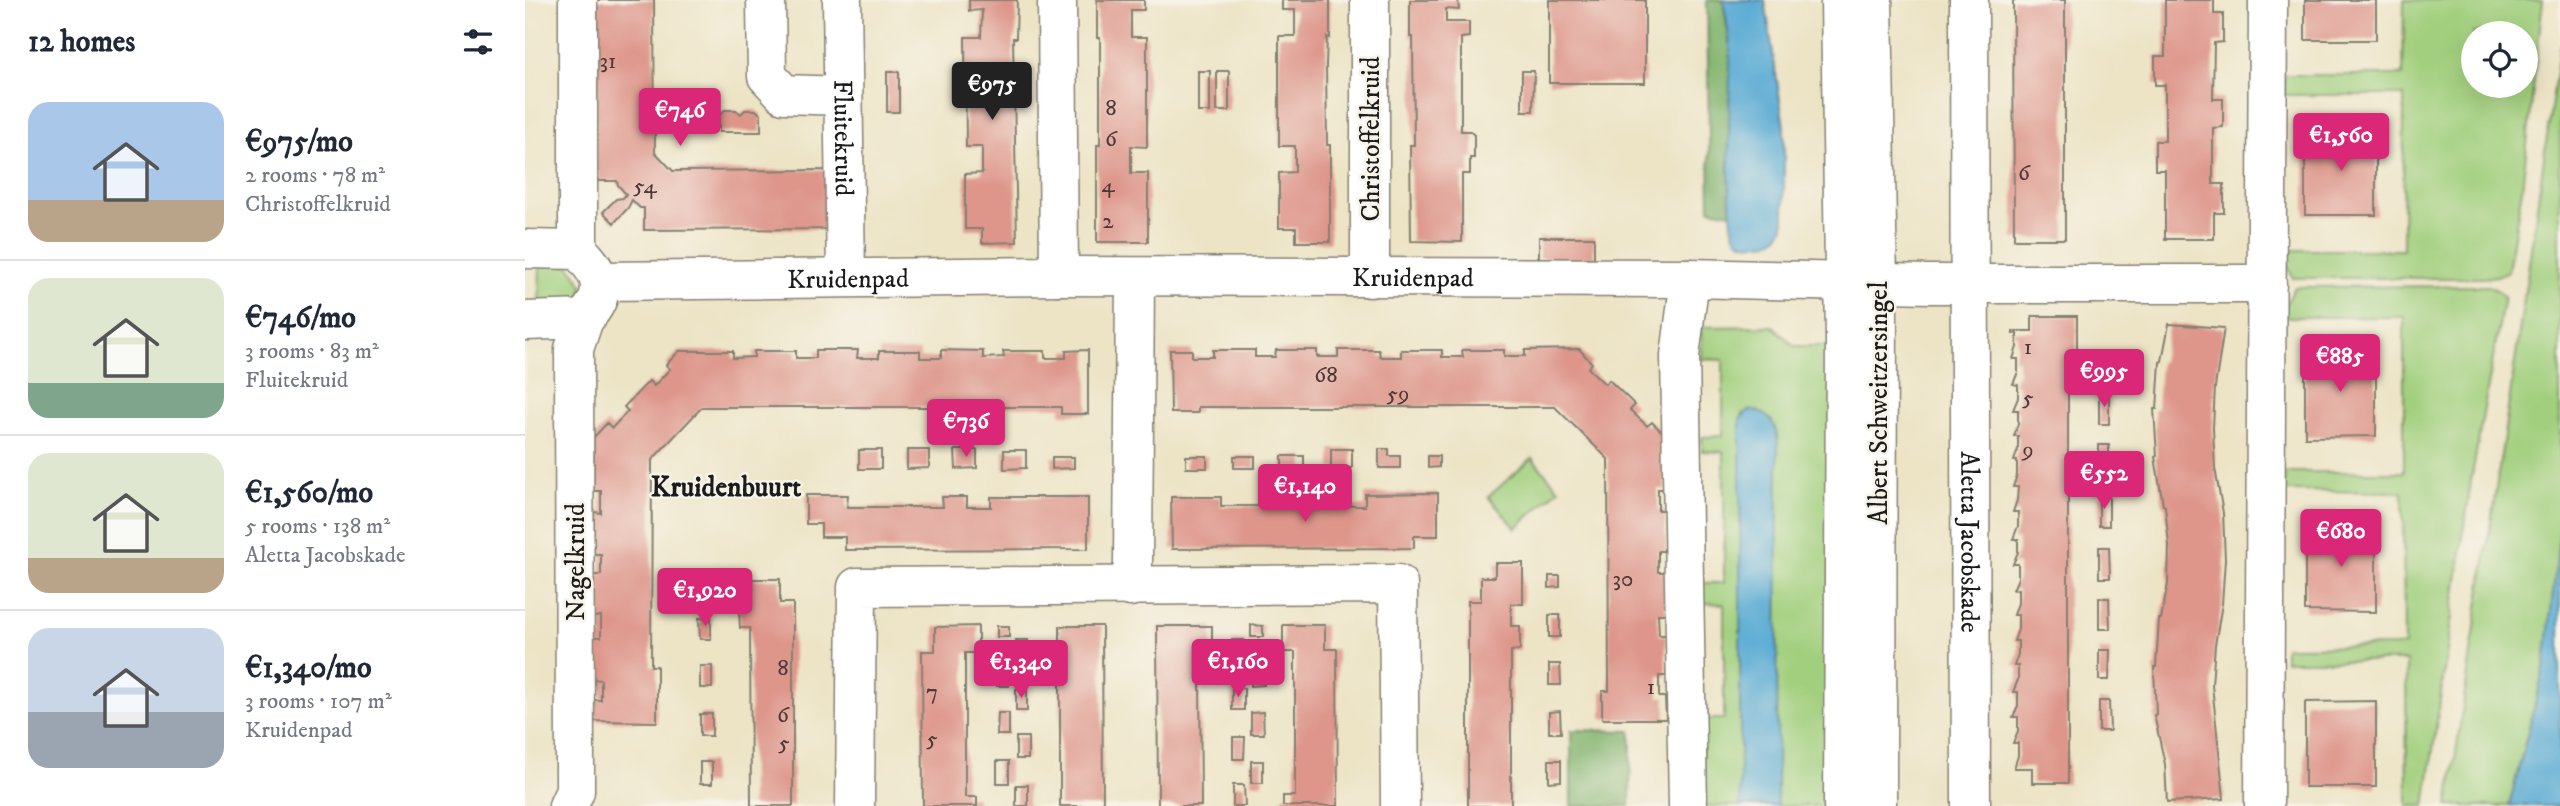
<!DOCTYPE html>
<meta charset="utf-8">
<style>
body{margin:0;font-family:"IM FELL DW Pica",serif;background:#f2f2f3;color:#1f2937;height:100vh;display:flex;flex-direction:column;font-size:26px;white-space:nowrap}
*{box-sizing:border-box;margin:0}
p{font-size:23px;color:#747a83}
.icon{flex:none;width:38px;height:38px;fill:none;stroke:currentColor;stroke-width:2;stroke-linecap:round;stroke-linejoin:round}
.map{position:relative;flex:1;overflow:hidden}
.side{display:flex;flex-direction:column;background:#fff;width:525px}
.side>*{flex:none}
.fabs{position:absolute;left:1936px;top:21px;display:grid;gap:14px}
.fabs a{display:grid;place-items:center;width:77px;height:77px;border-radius:50%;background:#fff;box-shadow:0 7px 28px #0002;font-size:35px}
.price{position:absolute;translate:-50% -60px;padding:0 16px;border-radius:7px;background:#db2777;color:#fff;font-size:23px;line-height:46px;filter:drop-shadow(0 2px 4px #0008)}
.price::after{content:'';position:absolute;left:50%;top:42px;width:21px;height:16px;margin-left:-10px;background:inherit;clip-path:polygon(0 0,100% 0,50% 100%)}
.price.on{background:#222;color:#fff}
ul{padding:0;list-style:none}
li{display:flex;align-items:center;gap:21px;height:175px;padding:0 28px}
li+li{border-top:2px solid #e0e1e3}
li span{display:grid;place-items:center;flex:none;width:196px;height:140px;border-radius:21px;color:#555}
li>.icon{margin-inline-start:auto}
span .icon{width:84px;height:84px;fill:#fffc;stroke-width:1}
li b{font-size:30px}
h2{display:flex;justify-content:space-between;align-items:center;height:84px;padding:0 28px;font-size:30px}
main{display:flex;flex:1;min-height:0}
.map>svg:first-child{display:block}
.green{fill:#a1cf7d;stroke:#5e764c;stroke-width:2;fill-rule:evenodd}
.forest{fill:#80b26c;stroke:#4e6744;stroke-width:2}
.water{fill:#5aabd4;stroke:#3b6478;stroke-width:2}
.building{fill:#de968b}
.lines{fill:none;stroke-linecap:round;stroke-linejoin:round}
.minor-casing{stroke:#848071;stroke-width:41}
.minor{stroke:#fff;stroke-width:38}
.labels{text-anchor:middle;stroke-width:5;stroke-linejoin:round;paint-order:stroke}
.number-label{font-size:23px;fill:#4c3a38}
.street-label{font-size:26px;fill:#1c1c1c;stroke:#f7f3e8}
.neighbourhood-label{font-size:28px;font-weight:bold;fill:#1c1c1c;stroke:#f7f3e8}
</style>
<main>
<section class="side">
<h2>12 homes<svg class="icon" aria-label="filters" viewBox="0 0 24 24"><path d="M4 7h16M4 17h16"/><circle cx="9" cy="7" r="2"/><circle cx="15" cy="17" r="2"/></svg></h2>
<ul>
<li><span style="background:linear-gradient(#a9c7e8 70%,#b9a48a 0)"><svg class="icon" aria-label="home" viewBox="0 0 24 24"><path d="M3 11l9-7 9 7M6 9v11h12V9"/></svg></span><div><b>€975/mo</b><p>2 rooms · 78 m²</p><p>Christoffelkruid</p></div></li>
<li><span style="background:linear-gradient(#dfe7d0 75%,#7fa58c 0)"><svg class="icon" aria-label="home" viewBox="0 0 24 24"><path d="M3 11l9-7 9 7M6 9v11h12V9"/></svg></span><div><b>€746/mo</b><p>3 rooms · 83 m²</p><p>Fluitekruid</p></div></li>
<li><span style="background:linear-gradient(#dfe7d0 75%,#b9a48a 0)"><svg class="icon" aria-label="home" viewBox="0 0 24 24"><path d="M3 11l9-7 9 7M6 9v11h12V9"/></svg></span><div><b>€1,560/mo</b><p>5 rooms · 138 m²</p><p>Aletta Jacobskade</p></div></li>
<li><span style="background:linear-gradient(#c9d6e8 60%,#9aa5b1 0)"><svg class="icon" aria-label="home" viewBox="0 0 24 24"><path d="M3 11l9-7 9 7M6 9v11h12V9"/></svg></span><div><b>€1,340/mo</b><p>3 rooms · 107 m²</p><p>Kruidenpad</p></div></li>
</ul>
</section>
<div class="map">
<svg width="2035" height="806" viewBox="0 0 2035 806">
<rect width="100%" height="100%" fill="#f7f3e8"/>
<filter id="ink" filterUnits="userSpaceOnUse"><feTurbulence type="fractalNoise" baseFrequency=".0143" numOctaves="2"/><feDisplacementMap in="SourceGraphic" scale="14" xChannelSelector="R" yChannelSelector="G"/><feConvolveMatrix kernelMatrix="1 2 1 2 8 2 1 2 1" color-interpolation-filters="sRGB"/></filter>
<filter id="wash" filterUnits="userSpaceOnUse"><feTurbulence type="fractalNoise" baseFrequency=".00686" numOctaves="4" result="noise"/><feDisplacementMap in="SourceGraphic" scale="28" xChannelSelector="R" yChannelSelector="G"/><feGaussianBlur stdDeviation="1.57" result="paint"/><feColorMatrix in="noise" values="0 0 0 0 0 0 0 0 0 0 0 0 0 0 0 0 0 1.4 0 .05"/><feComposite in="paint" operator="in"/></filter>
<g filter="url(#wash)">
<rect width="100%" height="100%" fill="#ede4c6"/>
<path class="green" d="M1879,0H2018L1997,189L1983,271L1972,276L1957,278H1768L1760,261V250H1878L1879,95H1759L1760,75H1878ZM1948,33H2000V86H1948Z
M2035,45V530L2020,665L1984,806H1923L1989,369Z
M15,261L44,265L58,285L54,300L14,308Z
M1962,286L1972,290L1979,297L1946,481L1900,806H1882L1881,661H1760V647L1879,646L1878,492L1760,491V472H1879V317H1760L1759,307L1770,287Z
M1248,326L1269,346H1308V806H1252L1218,414L1215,419V806H1177V719H1199V604L1177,603V583H1199V452L1177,451V437L1198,436V360L1177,359L1176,327Z
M1007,458L1034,489L991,528L963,497Z"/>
<path class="forest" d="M1182,0H1198L1205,46L1206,213L1185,209Z
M1046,730L1106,731L1105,806H1046Z"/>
<path class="water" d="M1198,0H1240L1259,127V226C1254,238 1248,243 1235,243C1226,244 1217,245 1211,237C1199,220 1206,78 1205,48C1204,32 1201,16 1198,0Z
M1228,410C1246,414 1252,426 1253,443L1252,806H1215V419L1223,411Z
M2035,530V806H1984L2020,665Z"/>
<g id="blocks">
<path class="building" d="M70,0H129L130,152L148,171L306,170L307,229L119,230V208H115L107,200L103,208L89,223L78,212L91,199L98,198L101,194L93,185L92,181H71Z
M444,0H492L491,38H488L492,242L457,243V229H440V174L457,173V147H441L440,37H456L457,10L444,11Z
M572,0H619V10H606V37H622V147L606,146V173H623V242H572V145H575V38H572Z
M757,0H805V38L802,37L801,64L802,145H805V242H771V228H754V173L770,172V146H754V36H770V10H757Z
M885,0H933L934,10L921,9V22H944V37L936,38V131H945L949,135V158H945V174H937V242L886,241L885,145H889L888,37H885Z
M1024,0H1120V83H1024Z
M1488,0H1540V239H1489Z
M1640,0H1689V14H1698V42L1689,43L1688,99H1698V127L1688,128V184H1699V213H1689V239H1640V170H1630V141H1640V85H1630V56H1640Z
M1780,0H1851V40H1780Z
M673,71H685V112H673Z
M692,71H704V111H692Z
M997,71H1009L1008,111H997Z
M362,72H374V112H362Z
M200,110H211L216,114L220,110H231L236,115V132H194V115Z
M1780,130H1851V215H1780Z
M1014,237H1069V258H1014Z
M1507,316H1552V358H1543V783H1507V768H1489L1493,756V743H1488L1493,731V717H1488L1493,706V692H1488L1493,680V666H1489L1493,654V641H1489L1493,629V615H1489L1493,603V589L1488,590L1493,578V564H1488L1493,552V539H1488L1493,526V512H1488L1492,500L1493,487H1488L1492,475V461H1489L1493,449V436H1489L1493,424V410H1488L1493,398V385L1488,384L1493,372V359H1488L1492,347V333L1488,334V331H1507Z
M1644,324L1699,328L1690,387L1688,428L1690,468L1698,513L1700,559L1697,604L1690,645L1687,685L1699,799L1642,802L1640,764L1629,715L1631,714L1629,667H1631L1634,619H1636L1643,584L1644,546L1640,506L1638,505L1630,457L1632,456L1629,409H1632L1635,362L1637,361Z
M1054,349L1067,363L1063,368L1080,384L1084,380L1110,405L1105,410L1122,426L1127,422L1140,435V489H1133V510H1140L1141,551H1133V572H1141V614H1133L1134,635H1141V676H1134V697H1140L1141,719H1077V691H1084L1083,459L1030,407H673V413H646L645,350H667V357H688V350H730V357H750L751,350H792V357H813V350H854L855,357H876V350H917V357H938L937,350H979V356H1000V350Z
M291,350H333L332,358H354V351H395V358H416V350L458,351V358L479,357L478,351H520V358H541V351L563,350V414H536V407H177L127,460L126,666H132V722L69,721V700H76V680L69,679V637H76V616L69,617V575H76V554H69V512L76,513V491H69V437L82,423L87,428L103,411L99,407L124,381L129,386L145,369L141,365L154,351H208V358L229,357V351H271V358H291Z
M1780,351L1851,352V436L1780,437Z
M1574,358H1584V373H1574Z
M1574,393L1584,394V424H1574Z
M1574,445H1584V475H1574Z
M806,449H827V468H806Z
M854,449H864V456H875V468H854Z
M334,450H356V469H334Z
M382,450H404V468L382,469Z
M430,450H452V468L431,469Z
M479,450H501V468L479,469Z
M661,456H682V468H661Z
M709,456H730V468H709Z
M757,456H779V468H757Z
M903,456H914V467L903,468Z
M527,457H549V468L527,469Z
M913,493V536H889V548L647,549L646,497H696V506H840V494Z
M281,495H323L322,507H418L417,497H442V507H466V497H563V549L320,550V537H296V524H281Z
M1574,496H1584V526H1574Z
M1780,526H1851V612L1780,611Z
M1574,547H1584L1585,578H1574Z
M970,563H998V604H986V626H995V650L986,651V806H943V601H956V577H970Z
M1024,576H1035V587L1024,588Z
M175,579H187L186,590H175Z
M212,579H255V603H268V806H226L225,628H215Z
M1574,598H1584L1585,629H1574Z
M1024,615H1035V637H1024Z
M174,618H186V639H175Z
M726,625L738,626V637H726Z
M758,625H800V649H812L813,806H758V796H770V652H758Z
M453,626V653H440V797H452V806H398L397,651H410V627Z
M472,626H484V637H472Z
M535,626H577L578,806H535V675H523V651H535Z
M632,626H687V675H675L676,806H633Z
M491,640H503V662H491Z
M707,640H719V662H707Z
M1574,650H1585L1584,680H1574Z
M726,664H738L739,685L726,686Z
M1024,664H1035L1036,685H1024Z
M472,665H484V686H472Z
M175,666H187V688H175Z
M719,688V710H707V689Z
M491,689H502V711H491Z
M1574,701H1584L1585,731H1574Z
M1851,701V787H1780V702Z
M1035,711L1036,733H1024V712Z
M738,712L739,734H726V713Z
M473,713H484V735H472Z
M175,714H187V736H175Z
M491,737H503V759H491Z
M708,737H720L719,759H708Z
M1024,760H1036V781L1024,782Z
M472,761H484V783H472Z
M726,761H738V783H726Z
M175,762H187V784H175Z
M491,785H503V806H491Z
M708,785H719L720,806H708Z"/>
</g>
</g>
<g filter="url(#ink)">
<use href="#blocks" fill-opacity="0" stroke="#848071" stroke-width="2"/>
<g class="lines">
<defs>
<g id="minor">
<path d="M241,0L242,76L259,94L318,96"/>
<path id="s1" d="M317,0L321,277"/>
<path d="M532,0L534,276"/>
<path d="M845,0V278"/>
<path d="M1315,0L1320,338L1318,806"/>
<path d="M1348,0L1353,283L1352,806"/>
<path id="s2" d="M1444,0L1446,806"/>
<path d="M0,249L53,250C78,275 84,292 59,319L0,321"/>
<path d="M53,250V0"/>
<path id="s3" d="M76,281L534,276L1165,278L1404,284H1742"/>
<path d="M605,587L608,563L610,278"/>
<path d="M43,806L50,791V776L49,349L59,319"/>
<path d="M330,806L332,587L873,584L875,806"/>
<path d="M1163,806L1155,356L1165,278"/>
<path d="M1739,806L1743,0"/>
</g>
</defs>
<use href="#minor" class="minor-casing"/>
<use href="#minor" class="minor"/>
</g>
</g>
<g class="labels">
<g class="number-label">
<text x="83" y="68">31</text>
<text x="586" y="115">8</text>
<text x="586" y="146">6</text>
<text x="1499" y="180">6</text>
<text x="583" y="192">4</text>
<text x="120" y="193">54</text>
<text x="583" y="228">2</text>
<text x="1503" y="354">1</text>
<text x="801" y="382">68</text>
<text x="873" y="401">59</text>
<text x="1503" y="405">5</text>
<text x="1503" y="457">9</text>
<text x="1098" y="586">30</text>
<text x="258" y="675">8</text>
<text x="1126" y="694">1</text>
<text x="407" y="699">7</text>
<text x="258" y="722">6</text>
<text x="407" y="746">5</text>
<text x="259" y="750">5</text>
</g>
<g class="street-label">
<text dy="9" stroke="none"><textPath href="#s1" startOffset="138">Fluitekruid</textPath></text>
<text transform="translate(845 139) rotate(-90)" y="9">Christoffelkruid</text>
<text dy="9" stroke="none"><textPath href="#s3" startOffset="247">Kruidenpad</textPath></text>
<text dy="9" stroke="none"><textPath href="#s3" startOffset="812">Kruidenpad</textPath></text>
<text transform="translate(1353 403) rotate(-90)" y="9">Albert Schweitzersingel</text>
<text dy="9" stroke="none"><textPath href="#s2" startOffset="542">Aletta Jacobskade</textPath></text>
<text transform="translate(50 562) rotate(-90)" y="9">Nagelkruid</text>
</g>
<g class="neighbourhood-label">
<text x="201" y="496">Kruidenbuurt</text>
</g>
</g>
</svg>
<div class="fabs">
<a><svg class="icon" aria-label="locate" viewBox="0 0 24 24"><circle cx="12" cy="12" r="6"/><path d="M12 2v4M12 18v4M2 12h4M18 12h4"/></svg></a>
</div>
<b class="price on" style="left:467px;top:122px">€975</b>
<b class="price" style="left:155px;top:148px">€746</b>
<b class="price" style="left:1816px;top:173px">€1,560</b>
<b class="price" style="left:1815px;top:394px">€885</b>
<b class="price" style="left:1579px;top:409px">€995</b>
<b class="price" style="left:441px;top:459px">€736</b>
<b class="price" style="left:1579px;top:511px">€552</b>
<b class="price" style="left:780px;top:524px">€1,140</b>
<b class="price" style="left:1816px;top:569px">€680</b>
<b class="price" style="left:180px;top:628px">€1,920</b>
<b class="price" style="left:713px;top:699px">€1,160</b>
<b class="price" style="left:496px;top:700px">€1,340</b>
</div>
</main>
